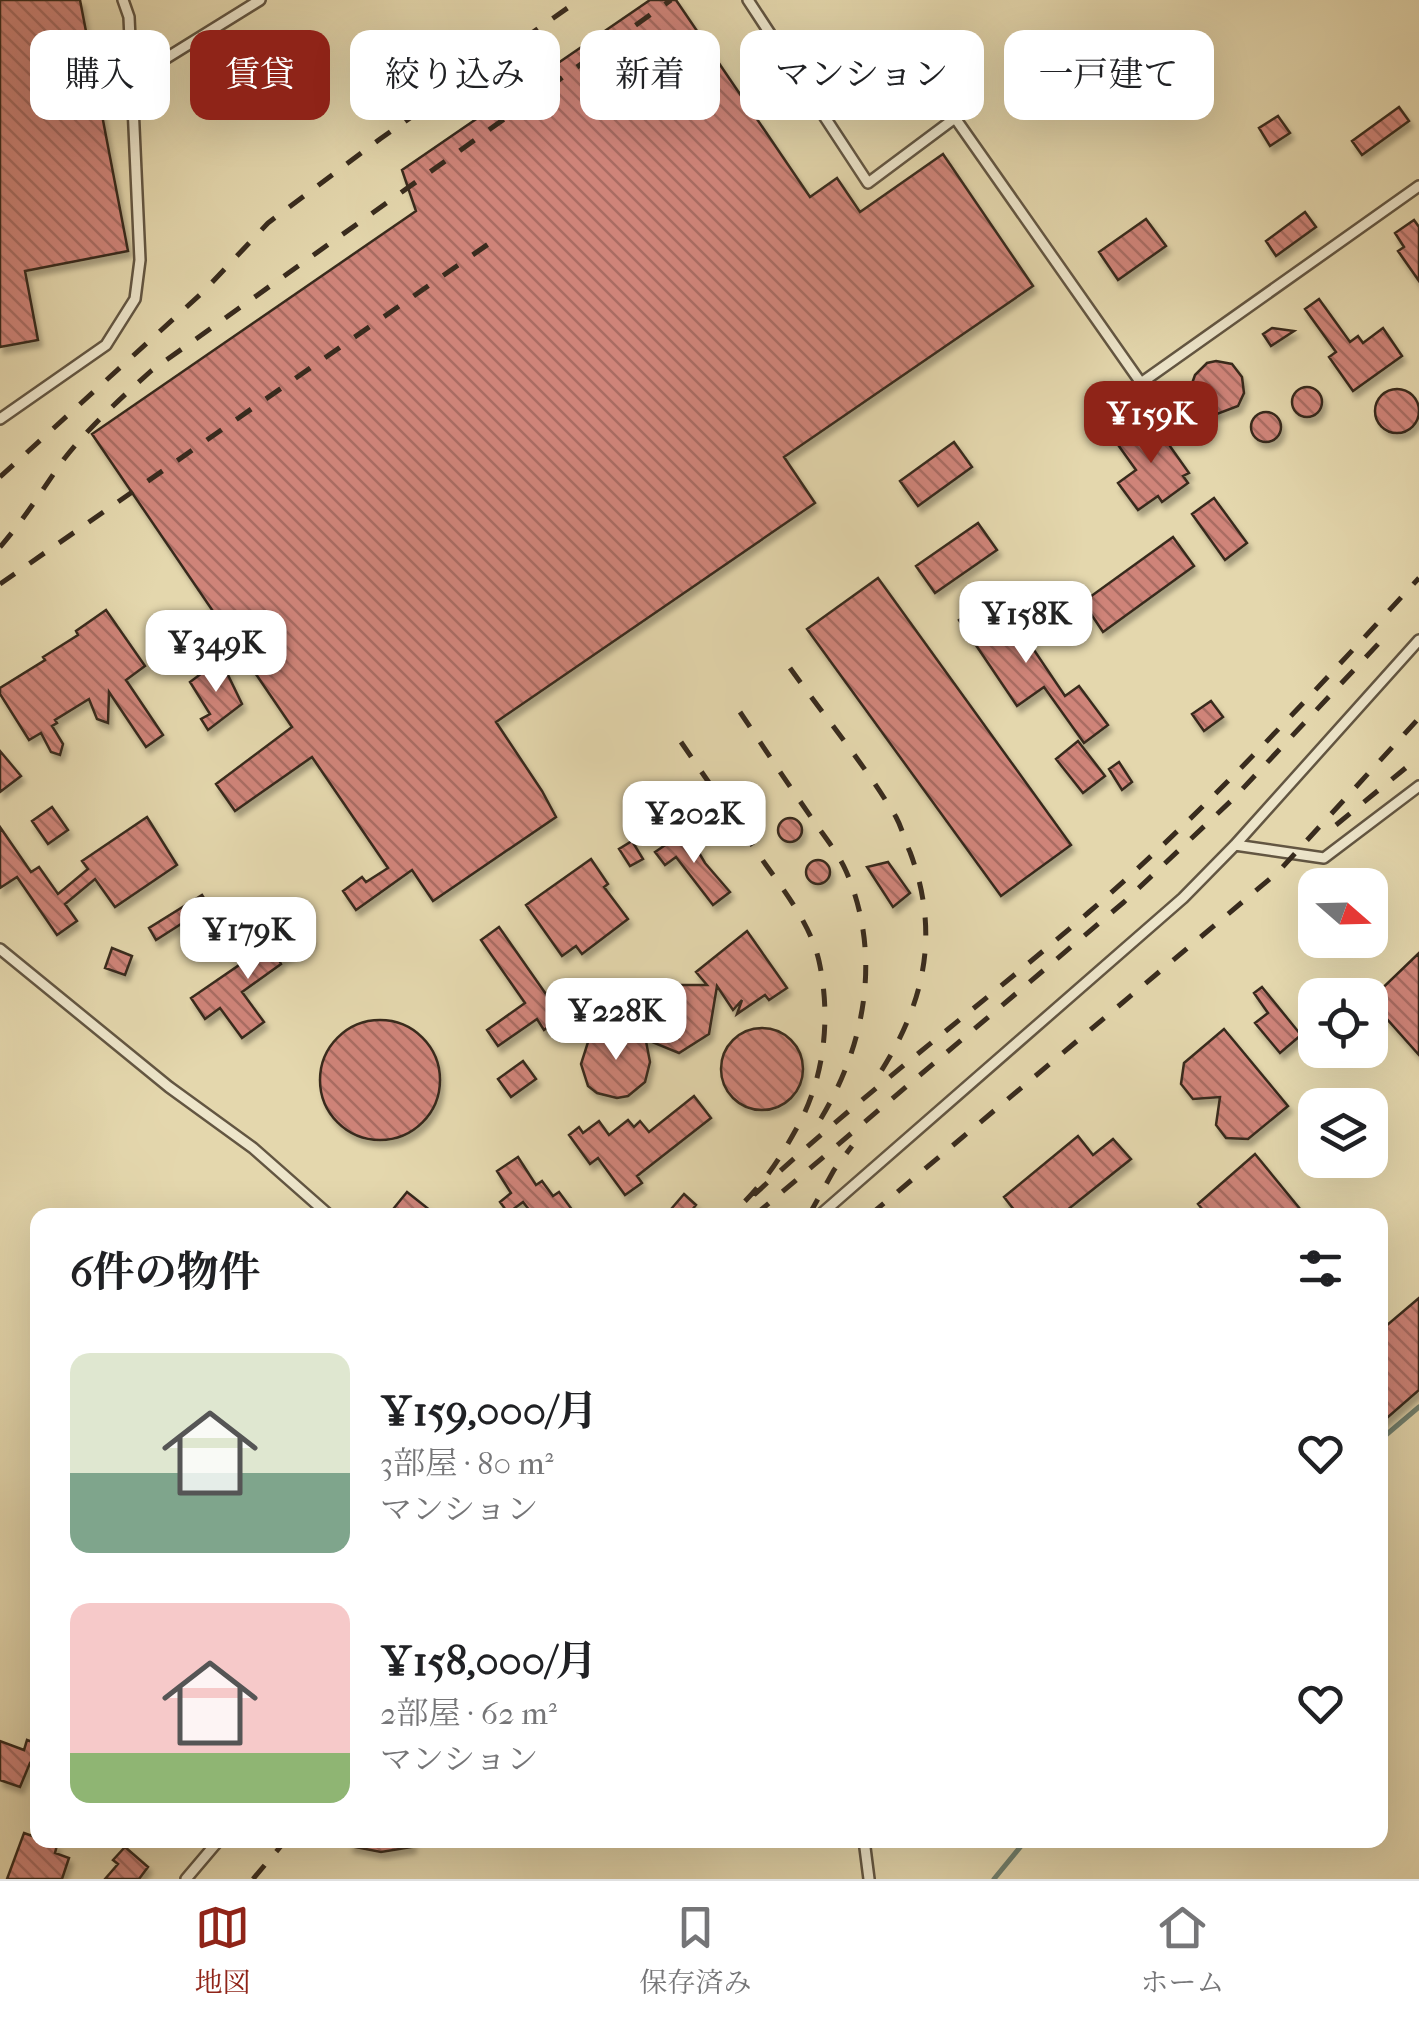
<!DOCTYPE html>
<html lang="ja">
<meta charset="utf-8">
<style>
body{margin:0;font-family:"IM FELL French Canon","Noto Serif JP",serif;background:#f6f6f6;color:#202124;height:100vh;display:flex;flex-direction:column;font-size:38px;white-space:nowrap}
*{box-sizing:border-box;margin:0}
p{font-size:32px;color:#757577}
.icon{flex:none;width:55px;height:55px;fill:none;stroke:currentColor;stroke-width:2;stroke-linecap:round;stroke-linejoin:round}
.map{position:relative;flex:1;overflow:hidden}
.side{position:absolute;left:30px;top:1208px;width:1358px;height:640px;display:flex;flex-direction:column;background:#fff;border-radius:20px;box-shadow:0 10px 40px #0002}
.side>*{flex:none}
.top-card{position:absolute;left:30px;top:30px;width:1360px;height:90px;display:flex;gap:20px}
.needle{width:65px;rotate:110deg}
.controls{position:absolute;left:1298px;top:868px;display:grid;gap:20px}
.controls a{display:grid;place-items:center;width:90px;height:90px;border-radius:20px;background:#fff;box-shadow:0 10px 40px #0002;font-size:50px}
.price{position:absolute;translate:-50% -85px;padding:0 22px;border-radius:20px;background:#fff;color:#222;font-size:32px;line-height:65px;filter:drop-shadow(0 2px 5px #0008)}
.price::after{content:'';position:absolute;left:50%;top:60px;width:30px;height:22px;margin-left:-15px;background:inherit;clip-path:polygon(0 0,100% 0,50% 100%)}
.price.current{background:#8f2418;color:#fff}
ul{padding:0;list-style:none}
li{display:flex;align-items:center;gap:30px;height:250px;padding:0 40px}
li span{display:grid;place-items:center;flex:none;width:280px;height:200px;border-radius:20px;color:#555}
li>.icon{margin-inline-start:auto}
span .icon{width:120px;height:120px;fill:#fffc;stroke-width:1}
li b{font-size:42px}
h2{display:flex;justify-content:space-between;align-items:center;height:120px;padding:0 40px;font-size:42px}
.tag{padding:0 35px;border-radius:20px;background:#fff;box-shadow:0 10px 40px #0002;font-size:35px;line-height:90px}
.tag.current{background:#8f2418;color:#fff}
.menu{display:flex;justify-content:space-around;align-items:center;height:140px;border-top:2px solid #e0e0e0;background:#fff;font-size:28px;color:#757577}
.menu a{display:grid;justify-items:center;gap:5px}
.menu .current{color:#8f2418}
.map>svg:first-child{display:block}
.lines{fill:none;stroke-linecap:round;stroke-linejoin:round}
.stream{stroke:#708170;stroke-width:5}
.building{fill:url(#building-back-hatch);stroke:#382b1e;stroke-width:2.5;filter:url(#shadow)}
.service-casing{stroke:#635642;stroke-width:14}
.service{stroke:#ede5ca;stroke-width:9}
.rail{stroke:#382b1e;stroke-width:5;stroke-dasharray:18 18;stroke-linecap:butt}
</style>
<div class="map">
<svg width="1419" height="1879" viewBox="0 0 1419 1879">
<defs>
<pattern id="building-back-hatch" width="6" height="6" patternUnits="userSpaceOnUse" patternTransform="scale(2.5)"><rect width="6" height="6" fill="#cf8479"/><path d="M-1 5l2 2M0 0l6 6M5-1l2 2" fill="none" stroke="#a96c63"/></pattern>
<filter id="shadow"><feDropShadow dx="3.5" dy="6" stdDeviation="2.5" flood-color="#0004"/></filter>
</defs>
<rect width="100%" height="100%" fill="#e4d7ad"/>
<filter id="stains"><feTurbulence type="fractalNoise" baseFrequency=".002" numOctaves="4"/><feColorMatrix values="0 0 0 0 .2 0 0 0 0 .09 0 0 0 0 .02 0 0 0 .5 -.17"/></filter>
<radialGradient id="worn" r=".72"><stop offset=".6" stop-color="#630" stop-opacity="0"/><stop offset="1" stop-color="#630" stop-opacity=".3"/></radialGradient>
<g class="lines">
<path class="stream" d="M1380,1440L1419,1407
M994,1879L1026,1840"/>
</g>
<path class="building" d="M0,0H80L128,251L25,271L38,340L0,347Z
M650,0H676L810,197L837,178L860,212L943,154L1033,286L784,457L815,503L496,722L542,791L556,817L433,901L412,870L356,910L343,891L362,877L366,882L388,868L312,757L235,811L216,784L292,727L92,434L416,211L402,170Z
M1399,107L1409,121L1362,155L1352,141Z
M1278,116L1290,133L1270,146L1259,128Z
M1305,212L1316,227L1276,256L1266,241Z
M1146,219L1166,246L1118,280L1099,252Z
M1414,220L1419,227V281L1398,251L1404,247L1395,233Z
M1319,299L1350,342L1358,336L1363,343L1383,328L1402,356L1353,391L1329,357L1336,352L1305,309Z
M1272,328L1294,331L1271,346L1263,334Z
M1216,361L1232,364L1242,377L1244,393L1238,406L1217,414L1184,406L1195,375L1207,363Z
M1292 402a15 15 0 1 1 30 0a15 15 0 1 1-30 0Z
M1375 411a22 22 0 1 1 44 0a22 22 0 1 1-44 0Z
M1251 427a15 15 0 1 1 30 0a15 15 0 1 1-30 0Z
M1150,418L1189,473L1183,476L1188,483L1162,502L1158,496L1138,510L1118,483L1136,470L1116,442Z
M954,442L972,467L918,506L900,481Z
M1214,498L1247,543L1225,560L1192,514Z
M978,523L997,550L935,593L916,566Z
M1173,537L1194,566L1103,632L1083,602Z
M878,578L1071,845L1001,896L807,629Z
M997,595L1065,696L1079,686L1108,725L1084,743L1044,687L1017,706L959,620Z
M106,610L145,666L126,680L163,735L146,747L109,692L108,723L97,719L89,699L55,720L57,723L52,726L63,744L60,755L51,752L41,733L29,740L0,694V688L45,660L43,657L78,635L76,631Z
M214,664L219,676L226,671L242,704L208,730L201,719L210,714L190,682Z
M1211,701L1223,717L1204,731L1192,714Z
M1078,741L1105,776L1083,793L1056,759Z
M0,751L21,776L0,792Z
M1119,762L1132,782L1122,790L1109,769Z
M52,807L68,830L48,844L32,821Z
M147,817L177,865L115,907L95,879L65,904L77,921L57,935L17,877L0,888V827L31,872L39,867L58,894L88,869L82,861Z
M778 830a12 12 0 1 1 24 0a12 12 0 1 1-24 0Z
M686,831L705,863L730,892L713,905L676,857L665,865L655,852Z
M632,841L643,859L630,866L619,849Z
M591,859L608,884L604,887L628,919L582,954L576,946L562,956L526,905Z
M806 872a12 12 0 1 1 24 0a12 12 0 1 1-24 0Z
M888,862L910,893L893,907L867,867Z
M202,895L209,906L156,940L149,928Z
M302,922L312,940L279,960L281,964L242,992L264,1022L242,1038L220,1008L205,1019L191,998Z
M499,927L562,1017L544,1030L537,1019L498,1046L487,1030L525,1003L481,940Z
M747,931L787,988L769,1000L765,995L737,1014L742,1000L733,1010L717,986L709,1034L679,1053L647,1040L645,1017L653,996L673,985H707L696,972Z
M112,948L132,956L125,975L105,968Z
M1419,953V1055L1370,1000Z
M1262,987L1301,1035L1280,1053L1255,1023L1268,1013L1254,993Z
M320 1080a60 60 0 1 1 120 0a60 60 0 1 1-120 0Z
M721 1069a41 41 0 1 1 82 0a41 41 0 1 1-82 0Z
M608,1029H620L645,1036L650,1062L645,1082L628,1096L617,1098L597,1093L588,1086L581,1064L588,1042Z
M1224,1029L1288,1106L1248,1139L1226,1138L1216,1125L1220,1097L1193,1099L1181,1084L1184,1063Z
M523,1061L536,1079L511,1097L498,1079Z
M694,1096L711,1118L637,1176L642,1183L625,1195L598,1158L590,1164L569,1135L579,1127L583,1133L599,1121L609,1135L628,1120L634,1127L640,1121L649,1132Z
M1078,1136L1093,1155L1113,1139L1131,1159L1061,1215L1052,1209L1045,1215H1018L1004,1197Z
M1255,1154L1305,1215H1207L1198,1204Z
M518,1157L536,1185L542,1181L553,1196L559,1192L576,1215H533L523,1202L508,1213L500,1202L511,1193L497,1171Z
M407,1192L436,1215H403L394,1208Z
M684,1194L696,1205L688,1215H666Z
M1419,1298V1390L1380,1424V1331Z
M27,1740L38,1744V1765L30,1763L20,1787L0,1780V1741L24,1750Z
M24,1833L57,1845L55,1853L69,1858L62,1879H7Z
M351,1840H412V1847L381,1852L350,1846Z
M125,1847L148,1867L139,1879H105L118,1864L113,1860Z"/>
<g class="lines">
<defs>
<path id="service" d="M748,0L868,183L955,118L1141,383L1419,186
M131,80L260,0
M0,419L106,345L135,299L140,260L129,17L123,0
M1235,845L1324,858L1419,786
M0,949L169,1087L253,1148L329,1215
M820,1215L1183,898L1235,845L1419,640
M864,1840L869,1879
M186,1879L219,1840"/>
</defs>
<use href="#service" class="service-casing"/>
<use href="#service" class="service"/>
<path class="rail" d="M0,477L203,292L268,223L380,139L579,0
M0,547C26,517 42,490 64,459C89,427 121,398 151,371L671,0
M0,584L497,238
M790,668C825,717 865,765 896,817C902,828 905,841 910,852C942,937 923,1009 874,1082
M740,712C764,748 788,784 813,820C824,836 838,853 846,871C884,958 864,1054 813,1131
M681,742C707,780 733,817 759,855C781,887 810,922 819,961C831,1016 825,1075 799,1124C780,1159 760,1190 730,1215
M1336,825L1419,757
M754,1195C861,1095 978,1008 1089,912C1207,810 1313,693 1419,578
M755,1215L1124,902L1233,799L1381,641
M809,1215L834,1170L852,1146
M870,1215L1278,872L1419,718
M253,1879L286,1840"/>
</g>
<rect width="100%" height="100%" filter="url(#stains)"/>
<rect width="100%" height="100%" fill="url(#worn)"/>
</svg>
<div class="controls">
<a><svg class="needle" viewBox="-14 -14 28 28"><path d="M0-13l5 13h-10z" fill="#e53935"/><path d="M0 13l5-13h-10z" fill="#757577"/></svg></a>
<a><svg class="icon" aria-label="locate" viewBox="0 0 24 24"><circle cx="12" cy="12" r="6"/><path d="M12 2v4M12 18v4M2 12h4M18 12h4"/></svg></a>
<a><svg class="icon" aria-label="layers" viewBox="0 0 24 24"><path d="M12 4l9 5-9 5-9-5zM3 14l9 5 9-5"/></svg></a>
</div>
<b class="price current" style="left:1151px;top:466px">¥159K</b>
<b class="price" style="left:1026px;top:666px">¥158K</b>
<b class="price" style="left:216px;top:695px">¥349K</b>
<b class="price" style="left:694px;top:866px">¥202K</b>
<b class="price" style="left:248px;top:982px">¥179K</b>
<b class="price" style="left:616px;top:1063px">¥228K</b>
<div class="top-card">
<a class="tag">購入</a>
<a class="tag current">賃貸</a>
<a class="tag">絞り込み</a>
<a class="tag">新着</a>
<a class="tag">マンション</a>
<a class="tag">一戸建て</a>
</div>
<section class="side">
<h2>6件の物件<svg class="icon" aria-label="filters" viewBox="0 0 24 24"><path d="M4 7h16M4 17h16"/><circle cx="9" cy="7" r="2"/><circle cx="15" cy="17" r="2"/></svg></h2>
<ul>
<li><span style="background:linear-gradient(#dfe7d0 60%,#7fa58c 0)"><svg class="icon" aria-label="home" viewBox="0 0 24 24"><path d="M3 11l9-7 9 7M6 9v11h12V9"/></svg></span><div><b>¥159,000/月</b><p>3部屋 · 80 m²</p><p>マンション</p></div><svg class="icon" aria-label="heart" viewBox="0 0 24 24"><path d="M12 20l-8-8c-3-5 5-10 8-4 3-6 11-1 8 4z"/></svg></li>
<li><span style="background:linear-gradient(#f6c9c9 75%,#8fb573 0)"><svg class="icon" aria-label="home" viewBox="0 0 24 24"><path d="M3 11l9-7 9 7M6 9v11h12V9"/></svg></span><div><b>¥158,000/月</b><p>2部屋 · 62 m²</p><p>マンション</p></div><svg class="icon" aria-label="heart" viewBox="0 0 24 24"><path d="M12 20l-8-8c-3-5 5-10 8-4 3-6 11-1 8 4z"/></svg></li>
</ul>
</section>
</div>
<nav class="menu">
<a class="current"><svg class="icon" aria-label="map" viewBox="0 0 24 24"><path d="M3 6l6-2 6 2 6-2v14l-6 2-6-2-6 2zM9 4v14M15 6v14"/></svg>地図</a>
<a><svg class="icon" aria-label="saved" viewBox="0 0 24 24"><path d="M7 4h10v16l-5-4-5 4z"/></svg>保存済み</a>
<a><svg class="icon" aria-label="home" viewBox="0 0 24 24"><path d="M3 11l9-7 9 7M6 9v11h12V9"/></svg>ホーム</a>
</nav>
